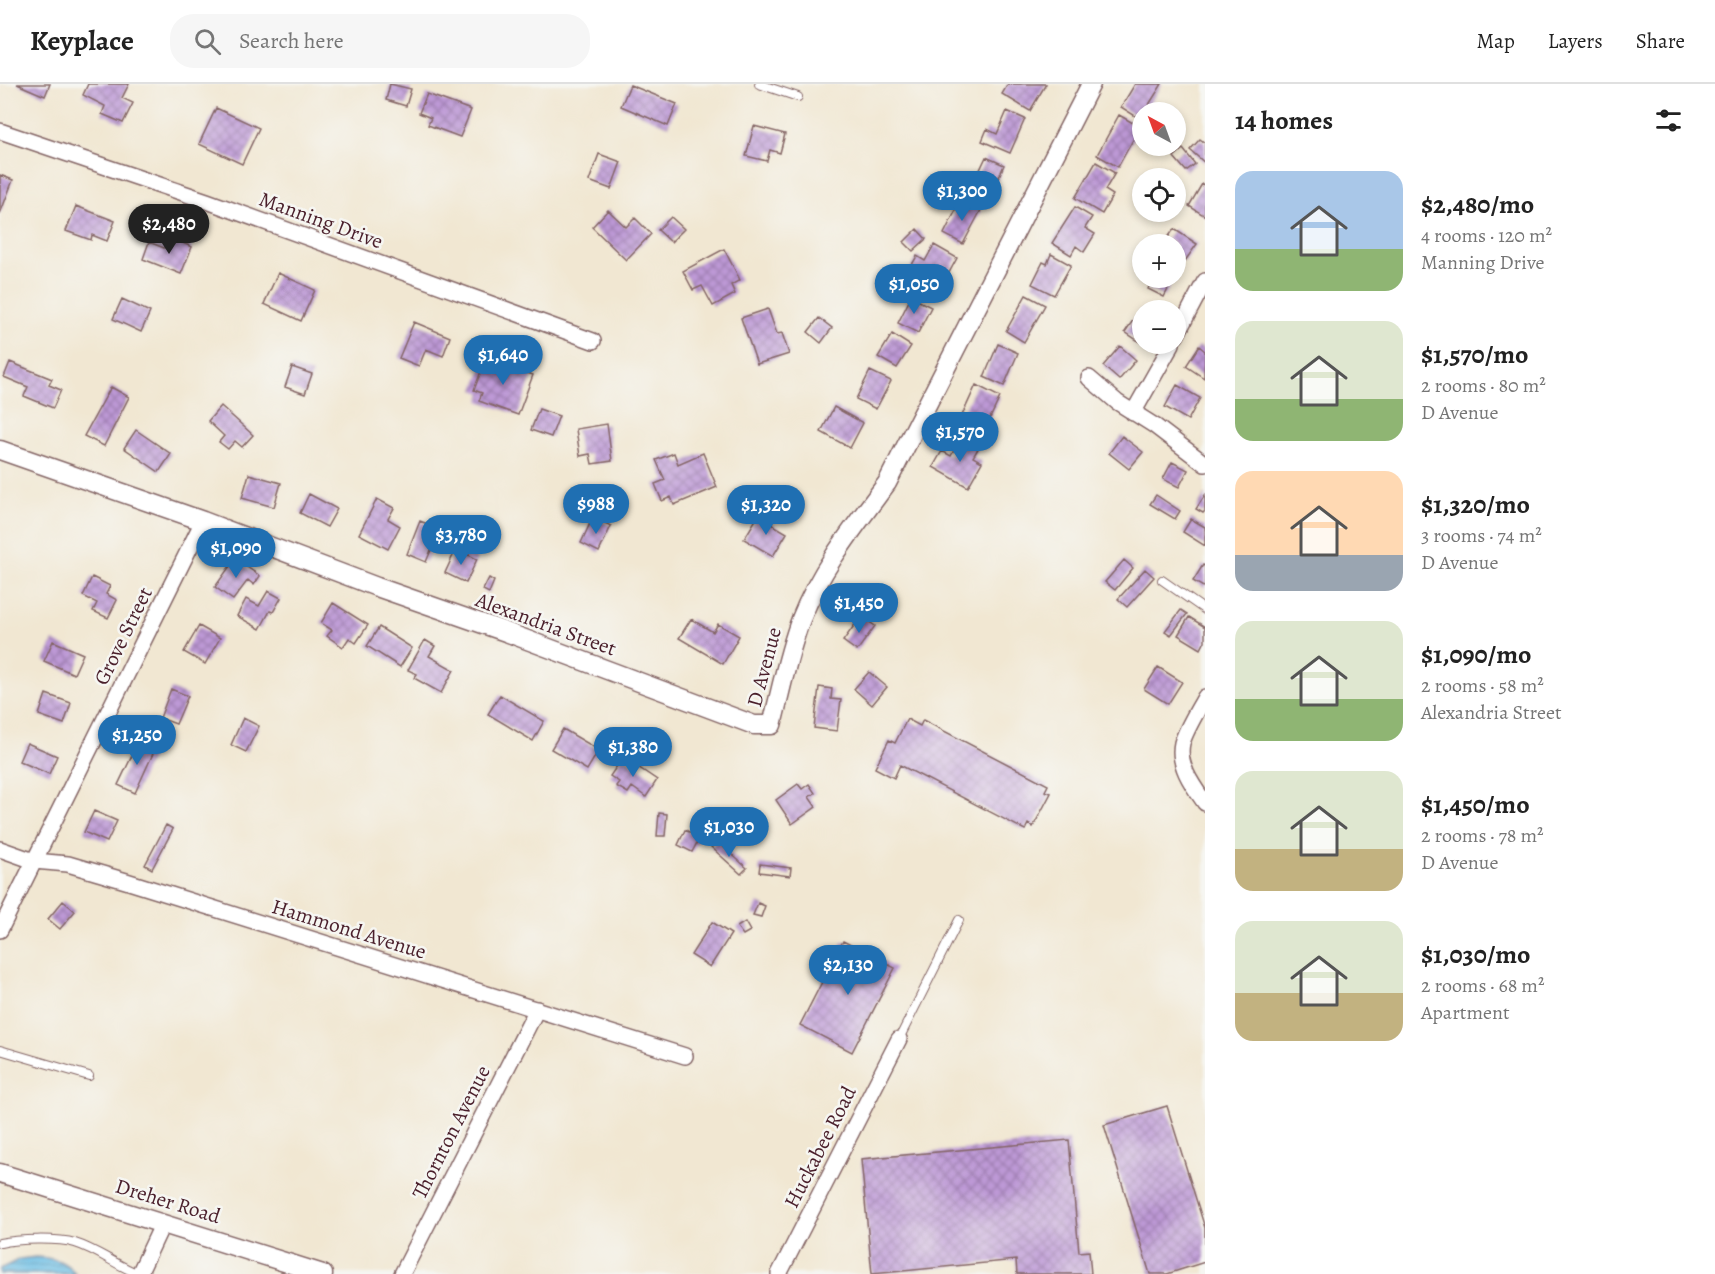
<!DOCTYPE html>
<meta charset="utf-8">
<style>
body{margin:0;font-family:Alegreya,serif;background:#f6f6f6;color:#222;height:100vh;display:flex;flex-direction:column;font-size:22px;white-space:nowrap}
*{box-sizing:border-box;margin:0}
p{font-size:20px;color:#767676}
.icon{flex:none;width:33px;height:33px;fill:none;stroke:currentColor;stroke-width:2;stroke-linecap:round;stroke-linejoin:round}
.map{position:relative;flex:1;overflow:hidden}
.sheet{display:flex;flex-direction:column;background:#fff;width:510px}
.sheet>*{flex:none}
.needle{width:39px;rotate:319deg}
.buttons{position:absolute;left:1132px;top:18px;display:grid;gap:12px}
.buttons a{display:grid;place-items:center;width:54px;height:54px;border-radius:50%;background:#fff;box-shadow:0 3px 9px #0003;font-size:30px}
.price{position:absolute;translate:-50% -51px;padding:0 14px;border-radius:21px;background:#1f6fb2;color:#fff;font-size:20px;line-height:39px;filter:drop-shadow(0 2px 3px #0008)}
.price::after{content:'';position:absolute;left:50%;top:36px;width:18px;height:14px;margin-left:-9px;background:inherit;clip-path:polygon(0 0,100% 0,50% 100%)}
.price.current{background:#222;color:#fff}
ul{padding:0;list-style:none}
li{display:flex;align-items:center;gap:18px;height:150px;padding:0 30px}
li span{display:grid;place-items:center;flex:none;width:168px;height:120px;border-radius:18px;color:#555}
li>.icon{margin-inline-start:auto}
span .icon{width:72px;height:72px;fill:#fffc;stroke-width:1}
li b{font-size:26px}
h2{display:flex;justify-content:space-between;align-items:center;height:72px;padding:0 30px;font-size:26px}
header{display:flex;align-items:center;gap:36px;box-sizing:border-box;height:84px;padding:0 30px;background:#fff;border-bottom:2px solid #e0e0e0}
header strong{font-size:28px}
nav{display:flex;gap:33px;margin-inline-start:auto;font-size:21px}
.search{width:420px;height:54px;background:#f6f6f6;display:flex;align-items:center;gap:15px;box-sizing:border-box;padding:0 21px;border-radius:24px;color:#767676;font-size:22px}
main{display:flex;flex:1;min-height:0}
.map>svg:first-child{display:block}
.water{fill:url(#water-rules);stroke:#596e88;stroke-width:1.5}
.building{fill:url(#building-cross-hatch)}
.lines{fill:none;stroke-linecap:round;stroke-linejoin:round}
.service-casing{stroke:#846565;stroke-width:10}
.minor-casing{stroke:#846565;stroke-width:18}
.tertiary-casing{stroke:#846565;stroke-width:21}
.service{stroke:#fff;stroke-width:8}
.minor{stroke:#fff;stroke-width:15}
.tertiary{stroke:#fff;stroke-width:18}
.labels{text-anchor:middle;stroke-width:5;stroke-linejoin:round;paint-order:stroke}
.street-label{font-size:21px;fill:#4a1f2b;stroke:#f6f6f2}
</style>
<header>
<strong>Keyplace</strong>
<div class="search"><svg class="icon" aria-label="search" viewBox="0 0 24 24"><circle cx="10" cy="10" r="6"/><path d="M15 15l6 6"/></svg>Search here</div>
<nav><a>Map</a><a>Layers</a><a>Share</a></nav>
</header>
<main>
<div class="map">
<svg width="1205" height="1190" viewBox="0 0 1205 1190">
<defs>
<pattern id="water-rules" width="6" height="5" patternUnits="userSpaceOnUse" patternTransform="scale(1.5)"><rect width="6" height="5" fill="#68bde5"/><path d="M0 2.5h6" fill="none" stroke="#5899ba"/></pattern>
<pattern id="building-cross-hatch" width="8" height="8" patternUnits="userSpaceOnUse" patternTransform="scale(1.5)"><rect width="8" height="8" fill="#bd99d6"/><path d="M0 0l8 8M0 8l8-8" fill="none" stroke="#9c7cae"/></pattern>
</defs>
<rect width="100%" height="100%" fill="#f6f6f2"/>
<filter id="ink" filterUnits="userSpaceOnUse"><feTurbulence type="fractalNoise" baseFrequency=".0167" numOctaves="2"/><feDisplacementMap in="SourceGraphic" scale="12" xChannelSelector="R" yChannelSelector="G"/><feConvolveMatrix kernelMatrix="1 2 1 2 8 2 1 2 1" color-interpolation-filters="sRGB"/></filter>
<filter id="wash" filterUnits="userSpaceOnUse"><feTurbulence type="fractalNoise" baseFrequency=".008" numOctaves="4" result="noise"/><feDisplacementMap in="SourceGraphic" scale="24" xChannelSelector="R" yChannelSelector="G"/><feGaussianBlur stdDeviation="1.35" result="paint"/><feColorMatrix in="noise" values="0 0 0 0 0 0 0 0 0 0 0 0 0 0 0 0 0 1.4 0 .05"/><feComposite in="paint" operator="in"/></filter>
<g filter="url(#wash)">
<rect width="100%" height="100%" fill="#f1e7d2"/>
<path class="water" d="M36,1173C55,1175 63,1175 76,1190H0V1185L20,1175Z"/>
<g id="blocks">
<path class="building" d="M17,0H50L45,12Z
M88,0H129L122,14L133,19L123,39L102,30L105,22L83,11Z
M390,0L411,5L406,22L386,16Z
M1008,0H1046L1030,27L1002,10Z
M1135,0H1162L1140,35L1121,23Z
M630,1L677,20L668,42L621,22Z
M427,10L471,26L460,53L428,41L431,34L419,29Z
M216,24L259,44L242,80L199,60Z
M1007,27L1025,35L1010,69L982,57L987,45L997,50Z
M1119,31L1140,43L1118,83L1097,71Z
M754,42L785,50L780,69L770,66L767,77L746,72Z
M1200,55L1205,59V79L1190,66Z
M1183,65L1195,80L1186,87L1174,73Z
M599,70L621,78L611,105L589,97Z
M986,73L1004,81L989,116L970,107Z
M1096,78L1115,89L1105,106L1113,111L1102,130L1075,114Z
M0,91L13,96L0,130Z
M1202,100L1205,101V132L1189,122Z
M961,116L981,126L963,160L944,150Z
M76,122L115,137L107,157L92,151L91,156L66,147Z
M1075,123L1092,133L1085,144L1095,150L1084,168L1076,162L1071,171L1052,159Z
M608,126L626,143L635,134L651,150L626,176L592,143Z
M671,133L684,145L671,158L658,146Z
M917,145L926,155L913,167L904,158Z
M1174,145L1197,160L1185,177L1176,171V160H1172L1173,159L1167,155Z
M169,153L192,163L181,190L143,175L149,158L164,164Z
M934,161L957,174L938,209L917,197L921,190L910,184L917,172L925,177Z
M724,165L740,196L731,201L735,210L713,222L702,202L693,206L683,187Z
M1051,170L1071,181L1054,211L1032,200L1043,178L1047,180Z
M278,189L315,206L301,237L264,220Z
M1153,194H1174L1164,213L1148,205Z
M1026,211L1045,221L1024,258L1006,247Z
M911,213L931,223L918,249L898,239Z
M122,215L150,228L141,248L113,235Z
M768,225L777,250L782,249L789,270L757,280L741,234Z
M1140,226L1143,228V260L1125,248Z
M819,234L832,244L821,259L808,248Z
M414,238L450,253L443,272L426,265L419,282L399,274Z
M892,250L911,262L897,284L878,273Z
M998,260L1018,269L1004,302L984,293Z
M1120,262L1136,276L1119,296L1103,282Z
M1199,262L1205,267L1204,294L1186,282Z
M486,274L533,291L518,331L479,317L482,309L474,306Z
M10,278L52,295L49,301L61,306L53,324L24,312L28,303L4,293Z
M292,283L312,290L305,310L285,303Z
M870,287L891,297L876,325L856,315Z
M976,301L1000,313L984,347L960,336Z
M1177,301L1200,314L1188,336L1165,323Z
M111,303L129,313L104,362L84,352Z
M221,322L253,351L242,363L235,357L228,365L219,358L224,352L208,337Z
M834,323L863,339L850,364L821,348Z
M539,325L559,332L551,353L531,346Z
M607,340L612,377L592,380L590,370L580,372L576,345Z
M136,346L171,370L159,388L124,364Z
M1122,352L1143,368L1129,385L1109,369Z
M961,353L979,363L973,373L982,378L968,403L933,383L942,367L951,372Z
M674,369L678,380L703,369L717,403L674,421L671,413L662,417L655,400L665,396L656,376Z
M1172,378L1188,386L1179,403L1163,395Z
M249,390L281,399L274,423L242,414Z
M309,410L337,425L327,443L300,429Z
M1156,411L1180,427L1175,435L1150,420Z
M1205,411V427L1203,429L1196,425Z
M377,415L394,424L388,435L400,442L388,465L359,450Z
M758,432L787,449L773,472L744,455Z
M593,433L611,442L599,468L581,459Z
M1191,435L1205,443V462L1183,448Z
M420,437L440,445L426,478L407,470Z
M456,465L477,475L466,499L445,489Z
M235,475L260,492L254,501L248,496L233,516L215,503Z
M1124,476L1133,484L1115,506L1105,498Z
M1203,481L1205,482V504L1193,497Z
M1145,485L1154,493L1127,523L1118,515Z
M92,493L110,502L106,510L117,516L108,534L93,527L97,519L83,512Z
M489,494L494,497L489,509L483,506Z
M268,507L281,514L273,528L270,527L260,545L237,532L246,515L259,522Z
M333,519L368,541L356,559L349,554L343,563L327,552L332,546L321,539Z
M1181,526L1187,530L1171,551L1165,547Z
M861,532L875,542L857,567L843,557Z
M1189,533L1205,543V557L1201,565L1178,551Z
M691,535L713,548L718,540L739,552L723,580L679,554Z
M199,542L220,554L205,580L184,568Z
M379,543L412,564L400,583L367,562Z
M425,556L435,562L429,572L454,586L441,609L414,594L417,590L408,586Z
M53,557L83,570L74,590L44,577Z
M1158,583L1182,598L1168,620L1144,605Z
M869,588L887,603L872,621L854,605Z
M819,603L832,605L831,615L841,616L837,647L814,644Z
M171,605L188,612L176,640L160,634Z
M46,610L71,619L64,640L39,631Z
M500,611L544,637L533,657L488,630Z
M243,634L259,642L246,668L231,661Z
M907,635L920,642L923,636L1048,701L1045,707L1051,709L1033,743L1028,740L1025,746L900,681L894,694L875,684L889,656L895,659Z
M563,645L599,666L587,686L551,665Z
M140,655L156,663L135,709L118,701Z
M27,659L57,672L49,690L19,677Z
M623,673L657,696L646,713L632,703L628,709L616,702L619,698L610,692Z
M798,700L802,705L809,700L815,709L809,713L816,723L792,740L776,716Z
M94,727L117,737L107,758L84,748Z
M659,729L667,730L665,752H657Z
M166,741L173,745L152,785L145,781Z
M685,746L700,753L692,768L678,761Z
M717,757L747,784L741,790L711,763Z
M760,780L791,784L790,792L759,788Z
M63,817L75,827L60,845L48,835Z
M758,819L765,822L761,833L753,831Z
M712,838L731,850L710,883L691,871Z
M745,838L750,847L743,851L737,843Z
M843,857L895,884L852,968L800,941Z
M1167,1022L1205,1144V1178L1167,1190H1150L1104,1041Z
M1069,1056L1079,1168L1089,1167L1091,1190H1017L1016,1176L872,1190L861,1075Z"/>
</g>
</g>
<g filter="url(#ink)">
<use href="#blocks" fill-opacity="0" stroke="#846565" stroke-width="1.5"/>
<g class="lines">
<defs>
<path id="service" d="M759,0L798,13
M1162,496L1205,526
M899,955L959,836
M0,966L89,992
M0,1159C18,1155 58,1154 75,1159C98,1166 117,1182 139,1190"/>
<path id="minor" d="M0,47L207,117L593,257
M1176,252L1205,197
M1089,294L1117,318L1155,342L1205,380
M1133,329L1172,260
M1205,613C1198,626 1186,645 1182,659C1177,681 1193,702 1205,719
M0,765L34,777L68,780L126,797L685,972
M0,846L203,437
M139,1190L163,1139
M402,1190L537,925
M779,1190L899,955"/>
<path id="tertiary" d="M0,366L203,437L377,503L506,548L754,641H772C781,606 788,569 801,535C821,484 855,442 887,399L1091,0
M0,1089L323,1190"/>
</defs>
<use href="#service" class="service-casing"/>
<use href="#minor" class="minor-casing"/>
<use href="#tertiary" class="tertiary-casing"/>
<use href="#service" class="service"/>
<use href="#minor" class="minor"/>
<use href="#tertiary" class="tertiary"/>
</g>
</g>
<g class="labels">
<g class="street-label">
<text transform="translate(321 136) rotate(20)" y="7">Manning Drive</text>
<text transform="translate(546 540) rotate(20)" y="7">Alexandria Street</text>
<text transform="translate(123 552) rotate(-64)" y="7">Grove Street</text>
<text transform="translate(764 583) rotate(-75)" y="7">D Avenue</text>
<text transform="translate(349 845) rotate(17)" y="7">Hammond Avenue</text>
<text transform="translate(451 1048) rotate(-63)" y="7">Thornton Avenue</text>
<text transform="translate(820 1063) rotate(-63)" y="7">Huckabee Road</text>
<text transform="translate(168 1117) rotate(17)" y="7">Dreher Road</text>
</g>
</g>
</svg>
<div class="buttons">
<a><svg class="needle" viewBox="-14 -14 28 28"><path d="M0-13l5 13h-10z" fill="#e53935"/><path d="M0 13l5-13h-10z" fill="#767676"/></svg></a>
<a><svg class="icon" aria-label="locate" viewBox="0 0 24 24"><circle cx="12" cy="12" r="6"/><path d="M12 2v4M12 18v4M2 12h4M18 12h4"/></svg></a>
<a>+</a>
<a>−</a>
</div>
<b class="price" style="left:962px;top:138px">$1,300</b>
<b class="price current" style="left:169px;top:171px">$2,480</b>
<b class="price" style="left:914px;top:231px">$1,050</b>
<b class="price" style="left:503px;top:302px">$1,640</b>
<b class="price" style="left:960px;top:379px">$1,570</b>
<b class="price" style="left:596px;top:451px">$988</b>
<b class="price" style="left:766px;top:452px">$1,320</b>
<b class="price" style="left:461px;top:482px">$3,780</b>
<b class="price" style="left:236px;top:495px">$1,090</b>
<b class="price" style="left:859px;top:550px">$1,450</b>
<b class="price" style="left:137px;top:682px">$1,250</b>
<b class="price" style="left:633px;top:694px">$1,380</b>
<b class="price" style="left:729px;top:774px">$1,030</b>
<b class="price" style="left:848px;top:912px">$2,130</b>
</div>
<section class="sheet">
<h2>14 homes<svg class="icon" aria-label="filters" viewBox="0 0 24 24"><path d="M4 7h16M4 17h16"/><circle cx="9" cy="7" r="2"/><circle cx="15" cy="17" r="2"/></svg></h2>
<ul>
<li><span style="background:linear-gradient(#a9c7e8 65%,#8fb573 0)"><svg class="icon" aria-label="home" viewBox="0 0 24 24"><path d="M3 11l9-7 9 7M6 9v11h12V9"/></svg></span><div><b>$2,480/mo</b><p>4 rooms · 120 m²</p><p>Manning Drive</p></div></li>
<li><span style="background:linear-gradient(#dfe7d0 65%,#8fb573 0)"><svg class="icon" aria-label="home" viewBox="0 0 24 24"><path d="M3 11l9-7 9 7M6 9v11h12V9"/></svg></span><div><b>$1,570/mo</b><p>2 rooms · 80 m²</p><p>D Avenue</p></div></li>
<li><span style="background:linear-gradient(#ffd9b3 70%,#9aa5b1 0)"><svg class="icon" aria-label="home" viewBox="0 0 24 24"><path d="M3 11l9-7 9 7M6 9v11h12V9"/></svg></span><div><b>$1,320/mo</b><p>3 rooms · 74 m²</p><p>D Avenue</p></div></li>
<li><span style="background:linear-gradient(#dfe7d0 65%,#8fb573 0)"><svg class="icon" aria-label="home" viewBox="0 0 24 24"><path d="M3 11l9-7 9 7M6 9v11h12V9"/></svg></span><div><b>$1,090/mo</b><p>2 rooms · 58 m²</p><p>Alexandria Street</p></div></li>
<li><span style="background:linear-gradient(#dfe7d0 65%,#c2b280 0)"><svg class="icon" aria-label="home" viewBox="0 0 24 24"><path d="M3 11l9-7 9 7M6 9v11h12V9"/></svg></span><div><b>$1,450/mo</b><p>2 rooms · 78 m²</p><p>D Avenue</p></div></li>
<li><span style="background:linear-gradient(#dfe7d0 60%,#c2b280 0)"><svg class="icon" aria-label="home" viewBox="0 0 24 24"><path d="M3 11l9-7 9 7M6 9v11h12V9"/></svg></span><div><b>$1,030/mo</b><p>2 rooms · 68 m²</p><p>Apartment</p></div></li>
</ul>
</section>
</main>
